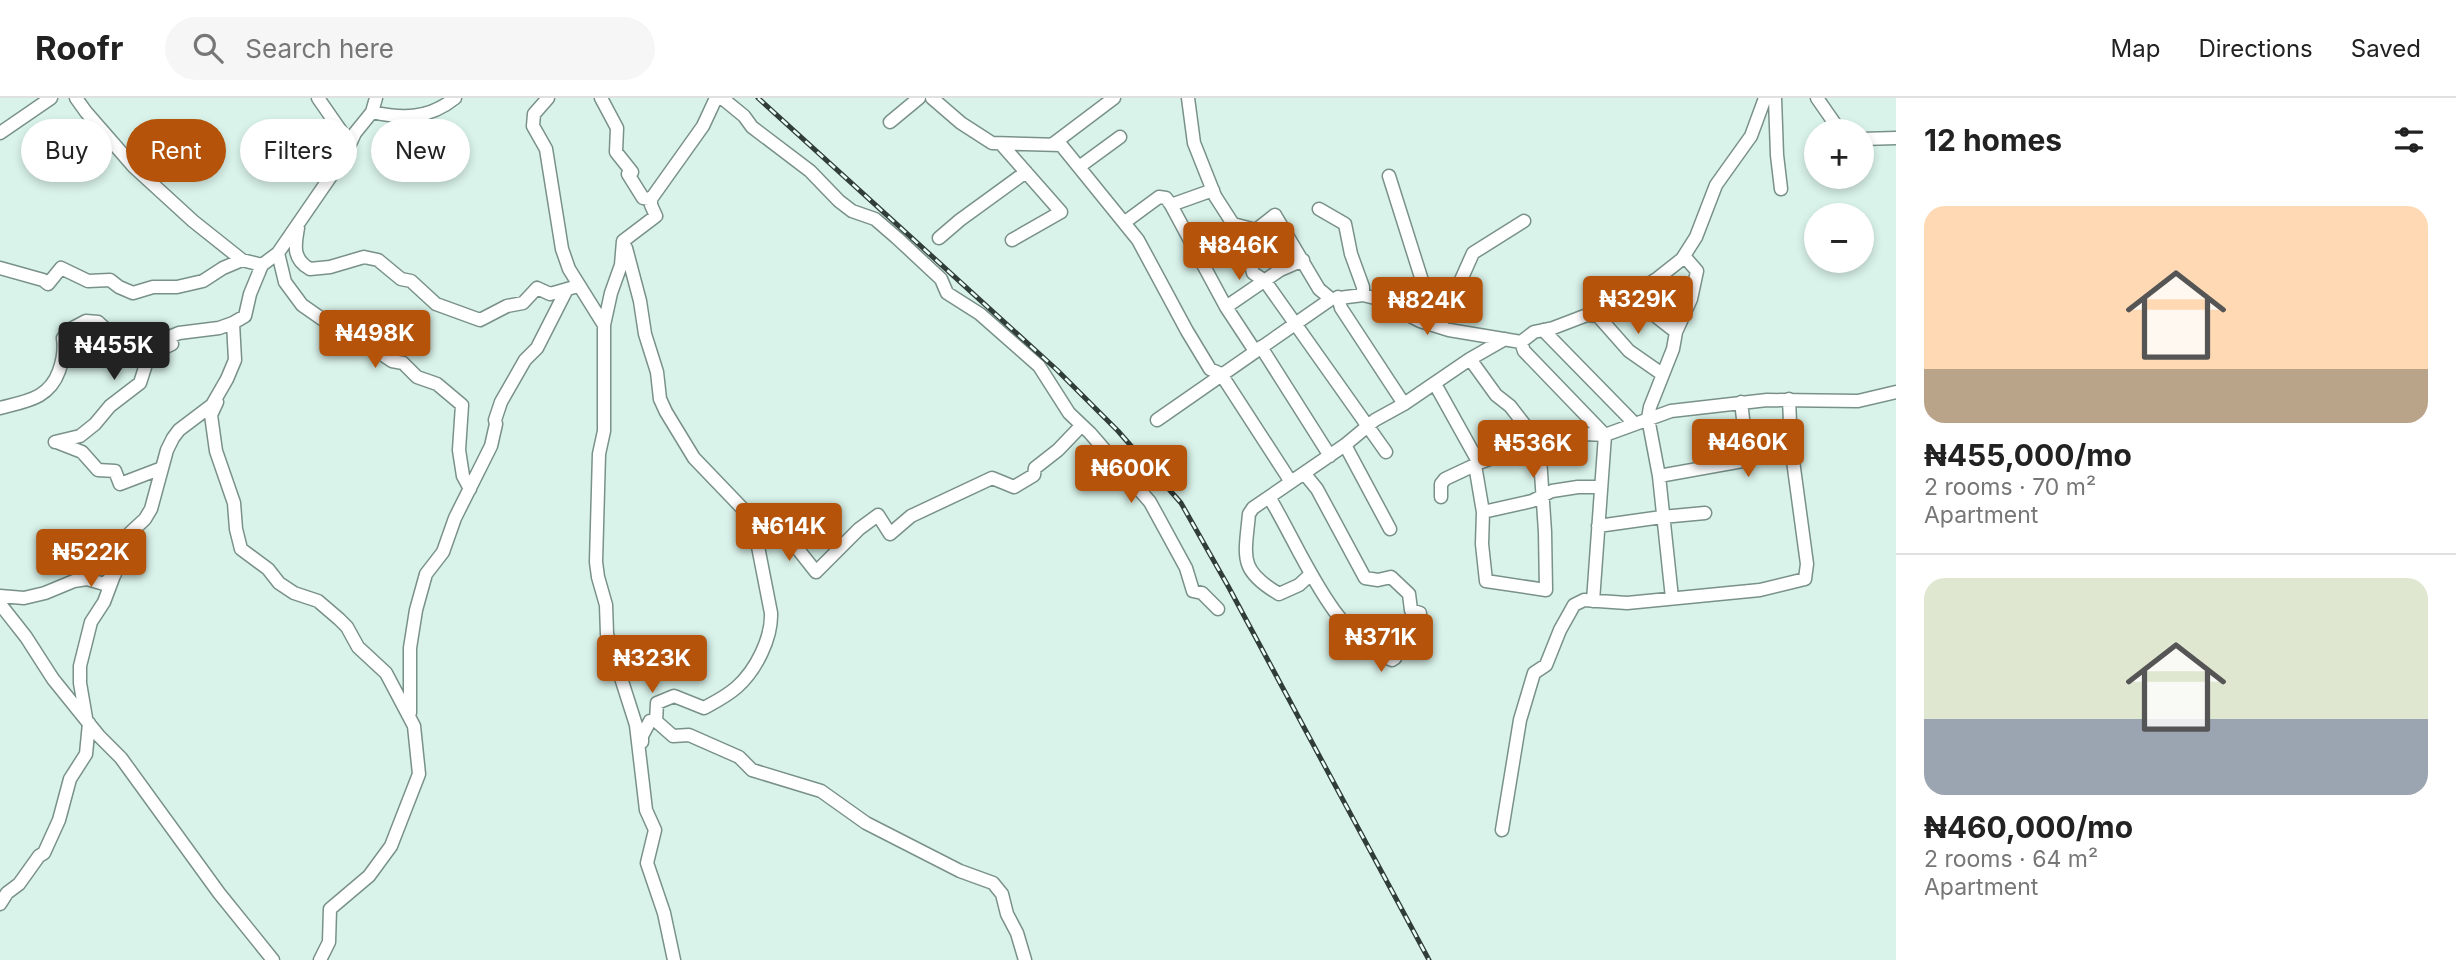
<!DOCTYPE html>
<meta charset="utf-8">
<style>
body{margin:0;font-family:Inter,sans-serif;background:#f6f6f6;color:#222;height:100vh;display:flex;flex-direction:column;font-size:26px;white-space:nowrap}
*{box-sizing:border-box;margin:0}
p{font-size:23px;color:#767676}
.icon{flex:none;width:38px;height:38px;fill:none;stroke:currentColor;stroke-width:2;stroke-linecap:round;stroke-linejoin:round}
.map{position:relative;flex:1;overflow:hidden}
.drawer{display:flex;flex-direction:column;background:#fff;width:560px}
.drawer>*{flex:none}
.hud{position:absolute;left:21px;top:21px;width:665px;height:63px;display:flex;gap:14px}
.controls{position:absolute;left:1804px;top:21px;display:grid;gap:14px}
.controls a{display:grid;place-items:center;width:70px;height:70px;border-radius:50%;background:#fff;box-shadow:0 4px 10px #0003;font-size:35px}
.price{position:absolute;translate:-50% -60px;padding:0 16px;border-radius:7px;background:#b45309;color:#fff;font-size:23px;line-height:46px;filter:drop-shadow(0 2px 4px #0008)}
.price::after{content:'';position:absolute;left:50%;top:42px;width:21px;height:16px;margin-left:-10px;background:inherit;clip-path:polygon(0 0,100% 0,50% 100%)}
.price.selected{background:#222;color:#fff}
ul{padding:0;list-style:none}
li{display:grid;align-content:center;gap:14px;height:371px;padding:0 28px}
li+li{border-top:2px solid #e0e0e0}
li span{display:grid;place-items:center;height:217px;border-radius:21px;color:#555}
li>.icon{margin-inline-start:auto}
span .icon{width:126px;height:126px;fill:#fffc;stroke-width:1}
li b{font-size:30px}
h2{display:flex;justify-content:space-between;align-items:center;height:84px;padding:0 28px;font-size:30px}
.tag{padding:0 24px;border-radius:32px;background:#fff;box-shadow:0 4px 10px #0003;font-size:24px;line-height:63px}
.tag.selected{background:#b45309;color:#fff}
header{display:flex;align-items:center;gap:42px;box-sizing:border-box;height:98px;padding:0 35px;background:#fff;border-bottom:2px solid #e0e0e0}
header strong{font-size:33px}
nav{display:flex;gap:38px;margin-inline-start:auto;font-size:24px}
.search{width:490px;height:63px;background:#f6f6f6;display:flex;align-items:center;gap:18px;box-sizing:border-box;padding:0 24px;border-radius:38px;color:#767676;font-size:26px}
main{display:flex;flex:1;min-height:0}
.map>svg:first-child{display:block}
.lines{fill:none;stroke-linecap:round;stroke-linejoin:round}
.minor-casing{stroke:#799189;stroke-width:15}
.minor{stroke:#fff;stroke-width:12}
.rail-casing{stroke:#313d39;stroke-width:5}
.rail{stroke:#eafff8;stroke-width:2.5;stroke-dasharray:8;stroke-linecap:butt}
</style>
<header>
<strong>Roofr</strong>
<div class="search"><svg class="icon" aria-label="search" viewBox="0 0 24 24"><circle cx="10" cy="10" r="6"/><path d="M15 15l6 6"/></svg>Search here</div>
<nav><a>Map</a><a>Directions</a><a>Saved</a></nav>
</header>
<main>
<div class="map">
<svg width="1896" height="862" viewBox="0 0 1896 862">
<rect width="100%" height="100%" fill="#d9f3ea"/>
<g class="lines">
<defs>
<path id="minor" d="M76,0L86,14L134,69L193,123L242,162L262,167
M318,0L350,46
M548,0L534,16L533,28L546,51L562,151L569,171L604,227
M601,0L617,30L616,54L632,74L628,76L643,100L651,101
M722,0L744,18L752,29L810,73L839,103L852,113L875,121L897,140L941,181L947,195L980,216L1039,268L1069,315L1090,335L1150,404L1186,470L1193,493L1202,495L1218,511
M932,0L961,25L992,45L1061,47L1138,142L1187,233L1210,271L1221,276L1291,384
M1188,0L1194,45L1215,98L1233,126L1256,132L1275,117L1319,191L1331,201
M1775,0L1777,57L1781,91
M1817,0L1840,33
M372,14C403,21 429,21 455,0
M890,24L919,0
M0,35L51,0
M1862,41L1896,40
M1053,46L1114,0
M1002,47L1061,114L1012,142
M1079,69L1120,39
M1389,78L1431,211L1440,229L1473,155L1524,123
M1171,107L1226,209L1255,253
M1319,111L1345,126L1351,156L1363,189V197
M1125,124L1159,99L1166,100L1171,107L1213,92
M298,130C295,147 292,161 310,171L330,169L364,159L378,162L401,181L411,183L436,206L480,222L507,208L523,205L537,190L550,196L578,188
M1243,130L1253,175L1265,183L1386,354
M939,140L960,122L1026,74
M626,150L640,203L645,236L657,274L660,301L666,314L694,360L742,410L754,428L793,445L816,474L859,431L878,417L890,436L911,418L992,380L1014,389L1034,377L1035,370L1058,352L1081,328
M278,155L285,184L302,207L348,239L377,253L392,263L403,265L417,279L437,286L462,307L459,352L463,378L470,391
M0,170L43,182L48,186L61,170L88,183L110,182L119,189L133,195L153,189H177L203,183L223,170L242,162
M1630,198L1676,234
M1338,199L1341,210L1404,306
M1226,209L1280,172L1303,162
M1598,218L1629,253L1662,276
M1543,232L1635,326
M1521,244L1524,253L1605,337L1593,503
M1261,249L1330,358
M1470,261L1496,297L1510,308L1539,345L1545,434L1546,492L1486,483L1482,446L1483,414
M1435,286L1479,365
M217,304L211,317L216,353L234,405L236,431L241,451L268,471L279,485L294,495L318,503L339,521L347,529L358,549L386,575L414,628L419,676L391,748L369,778L330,811L329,844L320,862
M0,310C26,303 49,301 59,273C63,262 65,253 63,240L69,232L86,223L98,224L110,235L124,241L155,245L179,235L219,230L233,225
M1157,322L1331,201L1363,197L1375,200L1420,223L1449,232L1521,244L1534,234L1553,230L1587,217L1598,218L1658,180L1682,161L1696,139L1716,87L1751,38L1765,0
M55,344L80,338L95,326L110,308L140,285L148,260L153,255L172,246
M59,345L82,354L98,372L115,373L120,386L162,370
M1345,347L1390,431
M1475,367L1483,414L1532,403L1552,393L1578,389H1601
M1659,378L1748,362L1741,304
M1269,399C1302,453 1331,537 1392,562L1395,560L1394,547L1397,535L1411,526L1420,515L1411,512L1409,496L1391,479L1378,482L1365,480L1317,391L1304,375
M1441,399V386L1445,381L1479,365L1527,347L1585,336L1605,337L1671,313L1767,302L1858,303L1896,294
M1662,419L1705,415
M1598,428L1662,419
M1311,476L1299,487L1279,496C1238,472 1245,459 1249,416L1253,410L1345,347L1375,322L1404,306L1470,261L1505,241
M0,498L24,500L45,495L74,483L87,481L104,486L115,476
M1672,500L1659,378L1648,320L1650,309L1673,251L1676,234L1691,201L1697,173L1684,158
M0,506L26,539L53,581L99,638L121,660L219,795L273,862
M410,615V550L416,512L426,476L443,454L455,420L491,348L496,326L495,322L501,304L525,262L537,250L567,191
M86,620L80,585V568L91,524L104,504L130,435L145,421L151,411L167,352L173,340L179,332L212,307L227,281L235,262L233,225L245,218L250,196L262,167L278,155L344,59L355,35L372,14L376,0
M656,623L673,638L689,637L739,659L752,672L821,693L866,725L960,773L993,785L1002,796L1007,816L1017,835L1025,862
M642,644V638L650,623H656L657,605L674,598L704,610C715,604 727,598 737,589C756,572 772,540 771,515L754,428
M1502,732L1520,622L1534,575L1546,567L1560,532L1574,507L1584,502L1627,505L1760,492L1805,481L1807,466L1791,348L1789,301
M0,806L7,795L19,786L39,758L44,755L59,722L70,681L86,656L89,625
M674,862L664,815L647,765L655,732L646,712L636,627L607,536L606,507L598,479L596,464L599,356L604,333V227L611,195L621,167L623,143L656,118L651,107V101L703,28L716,0"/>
</defs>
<use href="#minor" class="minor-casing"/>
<use href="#minor" class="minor"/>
<defs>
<path id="rail" d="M758,0L1057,272L1118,333L1181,405L1228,488L1429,862"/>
</defs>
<use href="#rail" class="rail-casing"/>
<use href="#rail" class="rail"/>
</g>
</svg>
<div class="controls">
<a>+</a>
<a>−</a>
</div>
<b class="price" style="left:1239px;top:184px">₦846K</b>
<b class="price" style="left:1638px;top:238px">₦329K</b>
<b class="price" style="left:1427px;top:239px">₦824K</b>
<b class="price" style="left:375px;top:272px">₦498K</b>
<b class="price selected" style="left:114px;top:284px">₦455K</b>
<b class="price" style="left:1748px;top:381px">₦460K</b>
<b class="price" style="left:1533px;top:382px">₦536K</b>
<b class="price" style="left:1131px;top:407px">₦600K</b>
<b class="price" style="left:789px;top:465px">₦614K</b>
<b class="price" style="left:91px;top:491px">₦522K</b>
<b class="price" style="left:1381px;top:576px">₦371K</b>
<b class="price" style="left:652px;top:597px">₦323K</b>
<div class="hud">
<a class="tag">Buy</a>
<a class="tag selected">Rent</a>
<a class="tag">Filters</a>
<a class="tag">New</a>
</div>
</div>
<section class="drawer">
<h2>12 homes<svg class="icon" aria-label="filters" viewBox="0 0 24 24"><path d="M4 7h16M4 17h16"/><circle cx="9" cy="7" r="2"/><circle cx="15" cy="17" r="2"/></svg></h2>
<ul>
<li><span style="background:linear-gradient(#ffd9b3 75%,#b9a48a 0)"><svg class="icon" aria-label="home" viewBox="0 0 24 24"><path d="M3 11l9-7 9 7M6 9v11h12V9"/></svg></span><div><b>₦455,000/mo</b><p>2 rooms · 70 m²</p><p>Apartment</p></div></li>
<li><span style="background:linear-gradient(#dfe7d0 65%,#9aa5b1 0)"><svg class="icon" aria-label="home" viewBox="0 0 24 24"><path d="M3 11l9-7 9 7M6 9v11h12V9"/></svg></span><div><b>₦460,000/mo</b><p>2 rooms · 64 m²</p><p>Apartment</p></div></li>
</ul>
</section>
</main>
